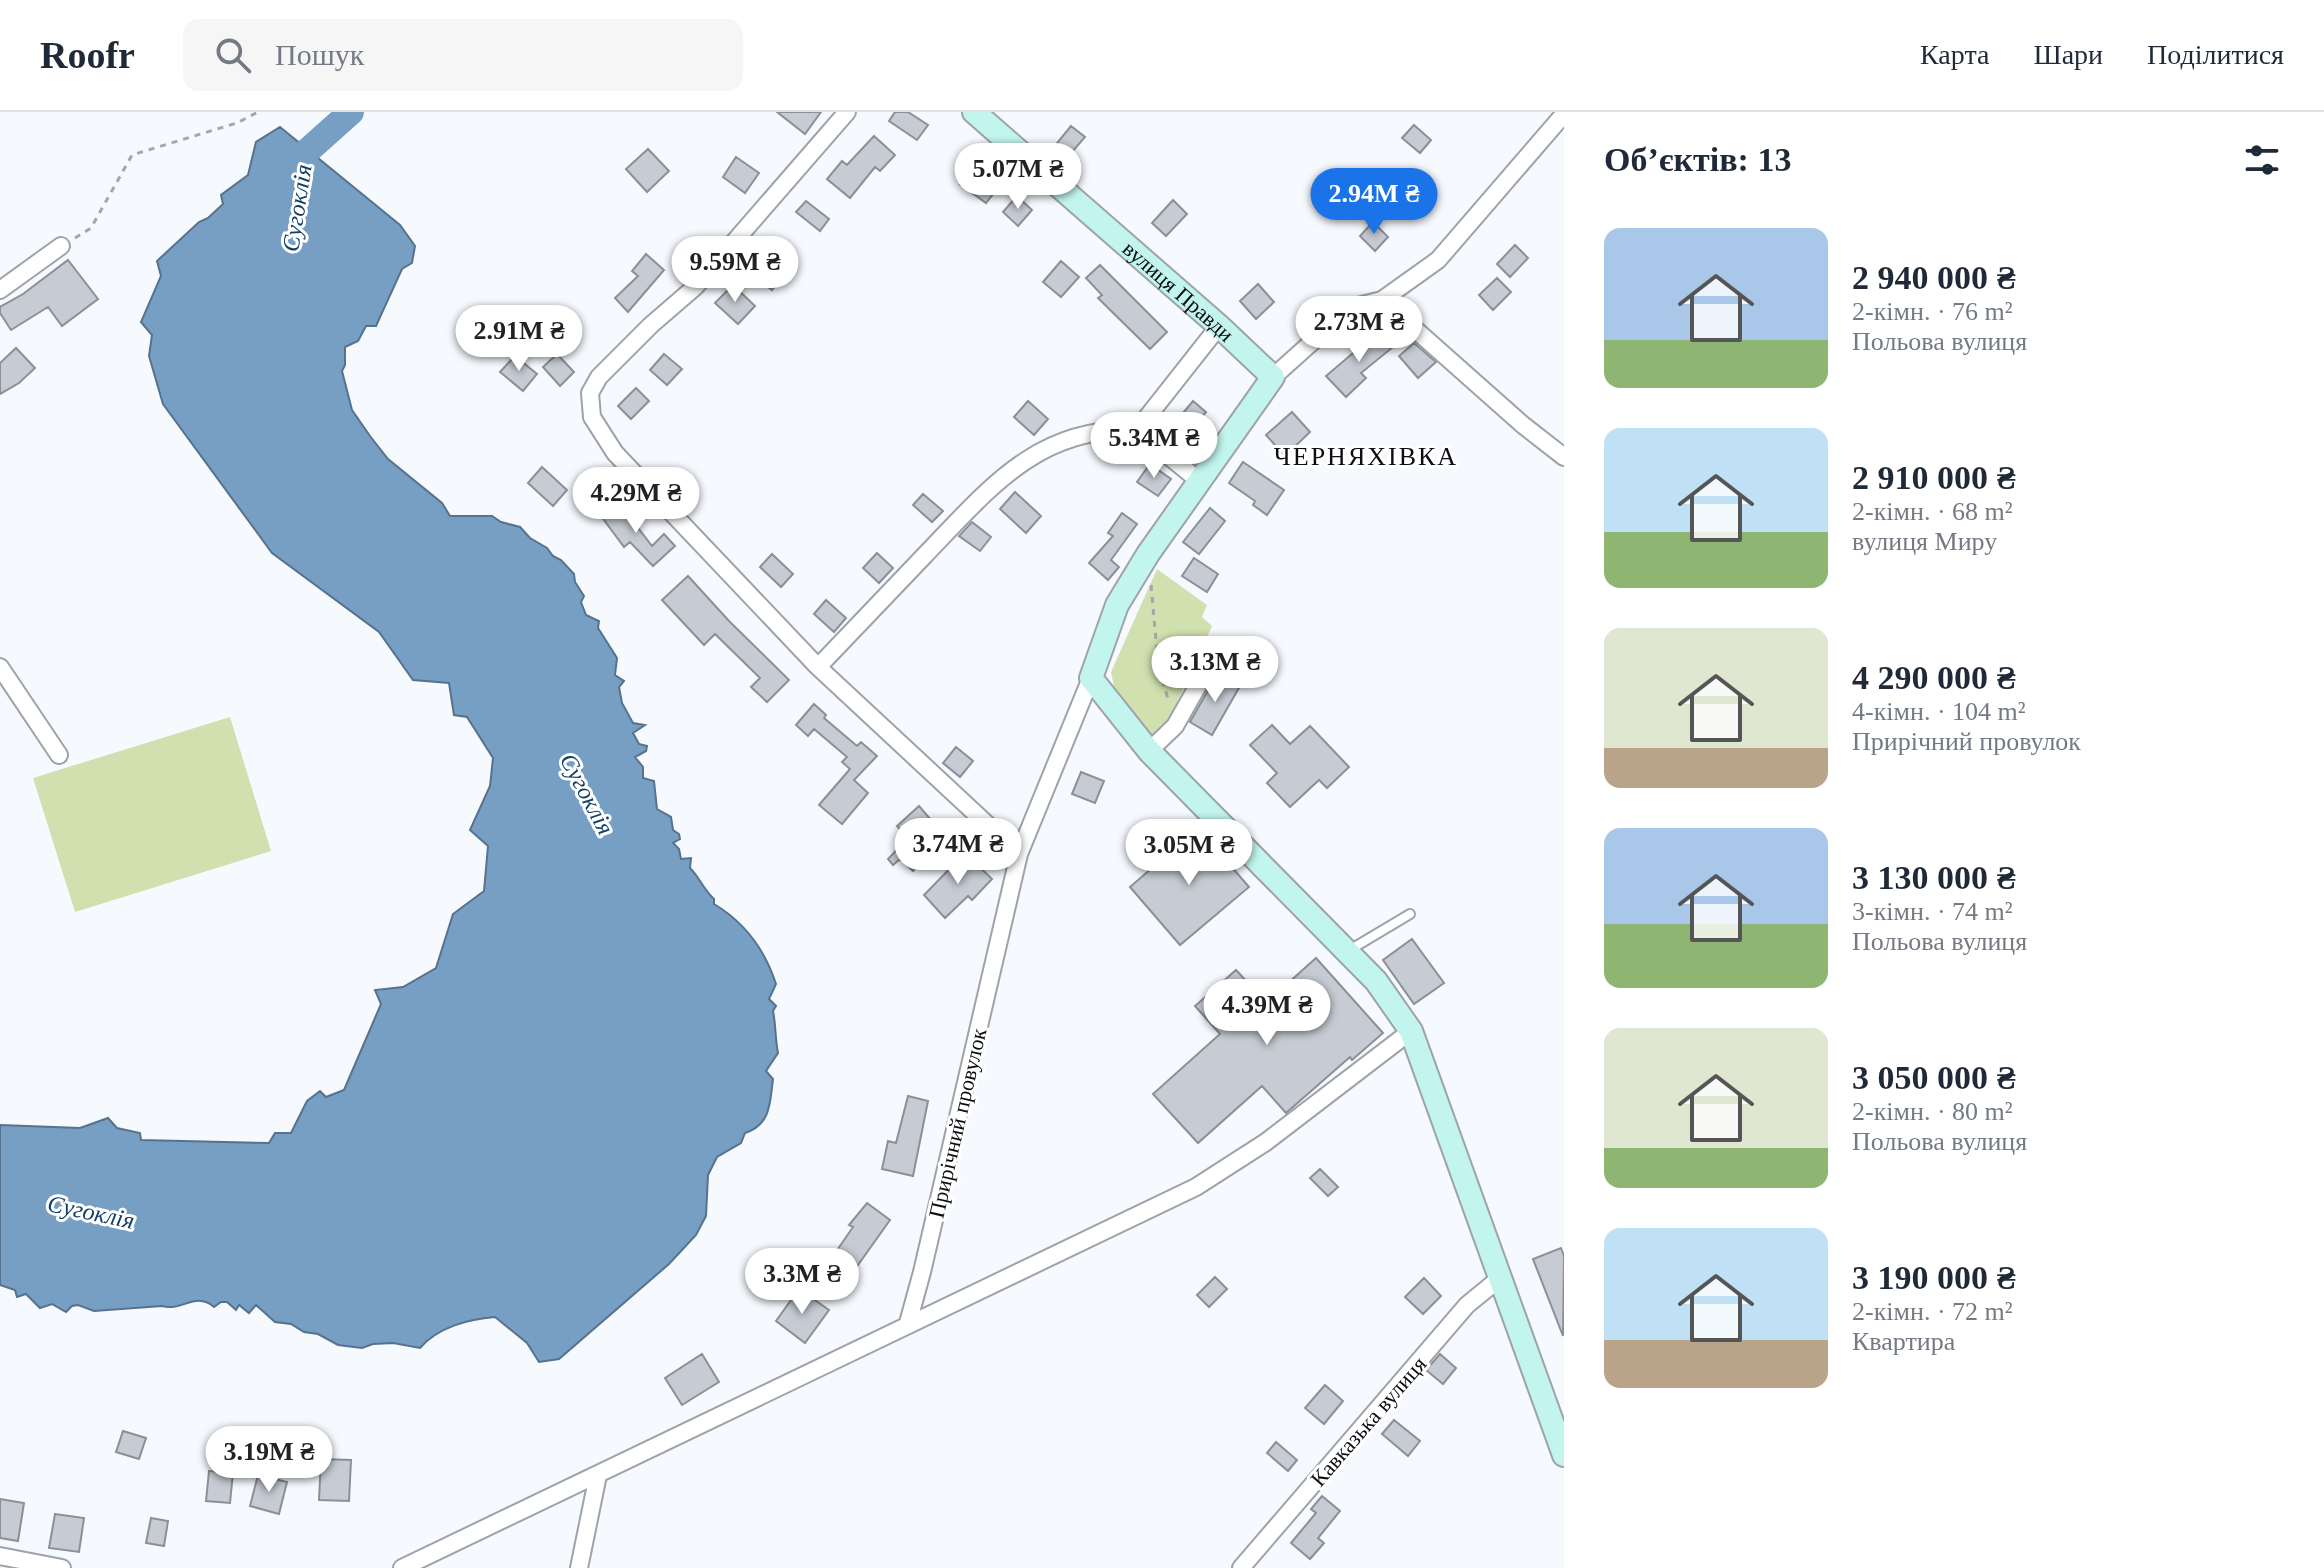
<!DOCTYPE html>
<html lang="uk">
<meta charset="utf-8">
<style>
body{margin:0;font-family:Georgia,serif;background:#f6f6f7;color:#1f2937;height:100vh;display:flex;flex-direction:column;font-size:30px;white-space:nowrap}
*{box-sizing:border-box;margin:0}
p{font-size:26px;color:#747a83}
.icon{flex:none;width:44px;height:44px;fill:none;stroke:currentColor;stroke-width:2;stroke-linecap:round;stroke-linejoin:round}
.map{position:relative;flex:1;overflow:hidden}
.details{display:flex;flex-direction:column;background:#fff;width:760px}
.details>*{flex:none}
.price{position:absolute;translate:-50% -68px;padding:0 18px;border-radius:28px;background:#fff;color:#222;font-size:26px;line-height:52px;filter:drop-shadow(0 2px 4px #0008)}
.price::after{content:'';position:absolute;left:50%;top:48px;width:24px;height:18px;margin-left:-12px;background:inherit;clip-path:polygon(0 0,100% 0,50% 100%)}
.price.current{background:#1a73e8;color:#fff}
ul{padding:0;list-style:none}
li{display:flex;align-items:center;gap:24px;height:200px;padding:0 40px}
li span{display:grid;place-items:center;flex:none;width:224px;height:160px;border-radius:16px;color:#555}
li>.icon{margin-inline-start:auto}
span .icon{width:96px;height:96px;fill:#fffc;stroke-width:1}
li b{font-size:34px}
h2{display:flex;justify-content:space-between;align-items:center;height:96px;padding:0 40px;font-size:34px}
header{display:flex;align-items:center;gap:48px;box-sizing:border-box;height:112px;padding:0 40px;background:#fff;border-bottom:2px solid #e0e1e3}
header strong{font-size:38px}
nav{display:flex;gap:44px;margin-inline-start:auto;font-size:28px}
.search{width:560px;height:72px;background:#f6f6f7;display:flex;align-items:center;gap:20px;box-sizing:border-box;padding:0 28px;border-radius:16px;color:#747a83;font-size:30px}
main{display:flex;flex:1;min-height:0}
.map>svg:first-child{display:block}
.green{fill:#d0e1af}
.water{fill:#779ec3;stroke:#57728d;stroke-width:2}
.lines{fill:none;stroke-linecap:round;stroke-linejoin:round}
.river{stroke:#779ec3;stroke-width:26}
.building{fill:#c7ccd4;stroke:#8b9097;stroke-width:2}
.lane-casing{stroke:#9ea3aa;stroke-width:12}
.street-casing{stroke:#9ea3aa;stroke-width:20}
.secondary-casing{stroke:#9ea3aa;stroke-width:26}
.path{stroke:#a3a6aa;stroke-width:3;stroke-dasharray:6 6;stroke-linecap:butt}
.lane{stroke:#fff;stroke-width:8}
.street{stroke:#fff;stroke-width:16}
.secondary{stroke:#c2f5ee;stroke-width:22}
.labels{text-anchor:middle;stroke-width:6;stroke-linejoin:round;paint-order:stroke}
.street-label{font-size:22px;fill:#0c0d10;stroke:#fff}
.water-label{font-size:24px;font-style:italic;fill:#144065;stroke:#fff}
.quarter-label{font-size:26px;letter-spacing:2px;fill:#0c0d10;stroke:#fff}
</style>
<header>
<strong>Roofr</strong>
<div class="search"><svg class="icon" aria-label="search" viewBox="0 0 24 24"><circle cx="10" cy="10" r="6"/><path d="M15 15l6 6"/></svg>Пошук</div>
<nav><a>Карта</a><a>Шари</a><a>Поділитися</a></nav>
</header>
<main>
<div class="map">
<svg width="1564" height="1456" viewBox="0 0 1564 1456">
<rect width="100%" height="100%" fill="#f6f9fe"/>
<path class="green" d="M1157,457L1207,493L1202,505L1212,514L1163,621L1149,627L1116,584L1111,560Z
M230,605L271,739L75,800L33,666Z"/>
<path class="water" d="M280,15L400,113L415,134L412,151L402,157L376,214H366L358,229L345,235V253L342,259L352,298L370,324L388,347L442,391L450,404H492L501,410L520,415L530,426L547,436L553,444L561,448L574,462L575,470L584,484L581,490L586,503L599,509L598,516L617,546L615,563L624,569L619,575L622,591L633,611L645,613L633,621L639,632L647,634L646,639L635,645L643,655V666L654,669L657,697L671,705L673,718L679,722L680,727L673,731L679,737L681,747L691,746L690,756C700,766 703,777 714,787V792C744,810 765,838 776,872L769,887L776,894L773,899C776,913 775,926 778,941L766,959L773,967C770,990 771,1013 745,1021L741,1031L717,1045L708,1063L706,1104L696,1123L669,1152L559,1247L539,1250L527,1231L495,1205C469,1207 438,1215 420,1236L393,1231L373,1232L362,1236L338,1233L318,1222L304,1220L291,1212L275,1210L256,1193L249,1201L239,1193L236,1198L227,1190H221L214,1195C195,1179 182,1200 162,1194L94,1199L78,1193L72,1194L66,1200L52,1192L40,1196L26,1182L17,1185L15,1178L0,1173V1013L80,1016L108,1006L117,1016L140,1021L141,1028L269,1031L275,1021H291L307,989L320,979L326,985L344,978L381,892L375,878L403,875L436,856L453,802L484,779L488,734L470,718L490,674L493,646L467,605L454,603L449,571L413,568L379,520L272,441L163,292L149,244L152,223L141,210L161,164L157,149L199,110L208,106L223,92L221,83L248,63L256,30Z"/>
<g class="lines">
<path class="river" d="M299,69L304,42L351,0"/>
</g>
<path class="building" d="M777,0H821L805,22Z
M895,0H908L928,13L917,28L889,9Z
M1414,13L1431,28L1420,41L1402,26Z
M1071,14L1085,25L1067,46L1053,36Z
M874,24L895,43L880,59L875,55L850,86L827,67L842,49L847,53Z
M648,37L669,59L647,80L626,57Z
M736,45L759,61L745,81L723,65Z
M973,53L1000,73L986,91L960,72Z
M1017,84L1032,98L1018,114L1003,100Z
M1173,88L1187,102L1166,124L1152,111Z
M806,89L829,107L820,119L796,100Z
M1373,110L1388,125L1375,139L1360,124Z
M1515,133L1528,146L1510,165L1497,152Z
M646,142L664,158L628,200L615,186L638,164L632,159Z
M763,142L786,160L772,178L749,161Z
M68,148L98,187L62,214L48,195L11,218L0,201V195L23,182Z
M1061,149L1079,165L1061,185L1043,170Z
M1100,153L1167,220L1150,237L1098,186L1102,183L1086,166Z
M1497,166L1511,180L1493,198L1479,183Z
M1258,172L1274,190L1256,207L1240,189Z
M733,173L755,194L738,212L715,191Z
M1379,219L1393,235L1361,261L1366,266L1346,285L1326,264Z
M1414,231L1436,250L1418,266L1399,244Z
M16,236L35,256L19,271L0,282V251Z
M557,242L574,260L560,274L543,255Z
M664,242L682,257L667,273L650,258Z
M515,244L537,262L523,279L500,260Z
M636,276L649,289L631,307L618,294Z
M1028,289L1048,307L1034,323L1014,305Z
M1193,289L1206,300L1176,336L1163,325Z
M1292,300L1310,320L1285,344L1266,323Z
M1243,350L1284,378L1267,403L1253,393L1255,389L1229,371Z
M1150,352L1171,367L1158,384L1137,370Z
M542,355L567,378L553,394L528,371Z
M1015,380L1041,404L1026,421L1000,397Z
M923,382L943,399L932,410L913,393Z
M619,391L652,434L664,422L675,434L653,454L630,430L624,435L601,404Z
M1210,396L1225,409L1199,442L1183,430Z
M1122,401L1137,412L1111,448L1119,455L1108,468L1089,451L1113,424L1108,421Z
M972,410L991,425L980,439L959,424Z
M877,441L893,456L879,471L863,456Z
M772,442L793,462L781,475L760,455Z
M1194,446L1218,462L1207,480L1182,464Z
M688,464L729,509L789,568L767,590L751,575L760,566L715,522L704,533L662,488Z
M826,488L846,506L834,520L814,502Z
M1218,561L1240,574L1212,623L1190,610Z
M814,592L826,603L824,606L857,634L861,630L877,644L854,668L868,681L842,712L819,693L850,657L842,650L847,645L814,617L808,624L796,613Z
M1272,613L1290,632L1310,614L1349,655L1327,676L1319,668L1290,695L1267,671L1277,661L1250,633Z
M956,635L973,649L960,665L943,651Z
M1081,660L1104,669L1095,691L1072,682Z
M919,694L937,715L909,740L921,751L913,759L900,747L893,753L888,747L908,726L897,714Z
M1198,716L1249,775L1180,833L1130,775Z
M965,741L992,767L972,788L968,784L945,806L924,783Z
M1412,827L1444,871L1414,892L1383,848Z
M1316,846L1383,921L1352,948L1350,945L1286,1001L1262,974L1198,1031L1153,982L1220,922L1195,894L1236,858L1261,885L1272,876L1276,882Z
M908,984L928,989L913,1064L882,1057L888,1029L896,1031Z
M1320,1057L1338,1075L1328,1084L1310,1066Z
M867,1091L890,1108L843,1174L822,1160L853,1115L849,1113Z
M1561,1136L1564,1144L1563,1224L1533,1147Z
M1215,1165L1227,1177L1209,1195L1197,1183Z
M1424,1166L1441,1184L1423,1202L1405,1185Z
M799,1177L829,1198L805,1231L776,1209Z
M702,1242L719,1270L682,1293L665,1266Z
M1440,1242L1456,1256L1443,1272L1426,1258Z
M1325,1273L1343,1289L1324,1312L1305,1296Z
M1394,1308L1420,1329L1408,1344L1382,1322Z
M123,1319L146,1326L139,1347L116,1340Z
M1276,1330L1297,1348L1288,1359L1267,1341Z
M321,1347L351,1348L349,1389L319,1388Z
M209,1359L233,1361L230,1391L206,1389Z
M258,1363L287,1370L279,1402L250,1394Z
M1322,1384L1340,1399L1318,1426L1324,1431L1310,1447L1291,1431L1316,1401L1311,1397Z
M0,1387L24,1391L18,1429L0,1426Z
M55,1402L84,1406L79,1440L49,1436Z
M151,1406L168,1409L164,1434L146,1431Z"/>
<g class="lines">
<defs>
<path id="lane" d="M1348,839L1410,802"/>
<path id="street" d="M0,178L61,134
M1382,188L1523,313L1564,345
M1273,265L1350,196L1382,188L1438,148L1564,2
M1137,318L1219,214
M1137,318L1198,368
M0,555L59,643
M818,555L615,341L592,305L590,281L599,265L651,213L695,175L847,0
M1149,639L1175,614L1209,554
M1019,742L1091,566
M908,1211L922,1160L1019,742L818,555C853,518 889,481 924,444C988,378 1037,314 1137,318
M0,1444L62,1456
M402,1456L1196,1075L1266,1030L1411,919
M579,1456L598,1363
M1241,1456L1467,1193L1500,1166"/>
<g id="secondary">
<path id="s1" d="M974,0L1219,214L1273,265L1148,442L1117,493L1091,566L1149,639L1376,869L1411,919L1564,1343"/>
</g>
</defs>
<use href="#lane" class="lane-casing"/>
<use href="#street" class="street-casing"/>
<use href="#secondary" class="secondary-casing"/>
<path class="path" d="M75,126L91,116L132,43L237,11L258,0
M1151,473L1158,551L1169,591"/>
<use href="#lane" class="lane"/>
<use href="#street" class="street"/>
<use href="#secondary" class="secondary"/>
</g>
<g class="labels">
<g class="street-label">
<text dy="8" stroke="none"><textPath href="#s1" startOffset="272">вулиця Правди</textPath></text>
<text transform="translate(957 1011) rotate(-77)" y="8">Прирічний провулок</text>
<text transform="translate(1368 1309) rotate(-49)" y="8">Кавказька вулиця</text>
</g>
<g class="water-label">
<text transform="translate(297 96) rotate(-81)" y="8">Сугоклія</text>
<text transform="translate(587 682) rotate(62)" y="8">Сугоклія</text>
<text transform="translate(91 1100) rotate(12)" y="8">Сугоклія</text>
</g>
<g class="quarter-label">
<text x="1366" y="353">ЧЕРНЯХІВКА</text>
</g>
</g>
</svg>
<b class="price" style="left:1018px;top:99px">5.07M ₴</b>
<b class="price current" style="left:1374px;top:124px">2.94M ₴</b>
<b class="price" style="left:735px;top:192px">9.59M ₴</b>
<b class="price" style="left:1359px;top:252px">2.73M ₴</b>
<b class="price" style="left:519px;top:261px">2.91M ₴</b>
<b class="price" style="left:1154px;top:368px">5.34M ₴</b>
<b class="price" style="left:636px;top:423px">4.29M ₴</b>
<b class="price" style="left:1215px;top:592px">3.13M ₴</b>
<b class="price" style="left:958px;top:774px">3.74M ₴</b>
<b class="price" style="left:1189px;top:775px">3.05M ₴</b>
<b class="price" style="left:1267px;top:935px">4.39M ₴</b>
<b class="price" style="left:802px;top:1204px">3.3M ₴</b>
<b class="price" style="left:269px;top:1382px">3.19M ₴</b>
</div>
<section class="details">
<h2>Об’єктів: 13<svg class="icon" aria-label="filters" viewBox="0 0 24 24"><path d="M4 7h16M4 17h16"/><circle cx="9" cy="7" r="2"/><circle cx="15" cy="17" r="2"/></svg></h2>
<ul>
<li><span style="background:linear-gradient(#a9c7e8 70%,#8fb573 0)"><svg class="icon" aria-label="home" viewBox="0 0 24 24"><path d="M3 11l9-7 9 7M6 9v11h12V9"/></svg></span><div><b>2 940 000 ₴</b><p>2-кімн. · 76 m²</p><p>Польова вулиця</p></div></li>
<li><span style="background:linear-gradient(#bfe0f5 65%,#8fb573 0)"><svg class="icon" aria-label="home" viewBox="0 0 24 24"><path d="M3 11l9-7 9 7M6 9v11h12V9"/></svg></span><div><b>2 910 000 ₴</b><p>2-кімн. · 68 m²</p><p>вулиця Миру</p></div></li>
<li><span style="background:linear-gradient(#dfe7d0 75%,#b9a48a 0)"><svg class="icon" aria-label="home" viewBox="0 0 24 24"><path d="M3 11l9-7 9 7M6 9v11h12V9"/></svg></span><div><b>4 290 000 ₴</b><p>4-кімн. · 104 m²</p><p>Прирічний провулок</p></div></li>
<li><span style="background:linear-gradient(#a9c7e8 60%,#8fb573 0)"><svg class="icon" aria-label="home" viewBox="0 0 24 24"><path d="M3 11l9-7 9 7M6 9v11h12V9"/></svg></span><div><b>3 130 000 ₴</b><p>3-кімн. · 74 m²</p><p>Польова вулиця</p></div></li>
<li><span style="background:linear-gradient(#dfe7d0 75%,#8fb573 0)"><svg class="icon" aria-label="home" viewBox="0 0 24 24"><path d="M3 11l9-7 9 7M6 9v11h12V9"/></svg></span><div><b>3 050 000 ₴</b><p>2-кімн. · 80 m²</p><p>Польова вулиця</p></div></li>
<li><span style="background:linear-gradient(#bfe0f5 70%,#b9a48a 0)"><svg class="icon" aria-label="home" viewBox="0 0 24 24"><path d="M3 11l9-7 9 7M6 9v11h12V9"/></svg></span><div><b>3 190 000 ₴</b><p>2-кімн. · 72 m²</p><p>Квартира</p></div></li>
</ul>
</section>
</main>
